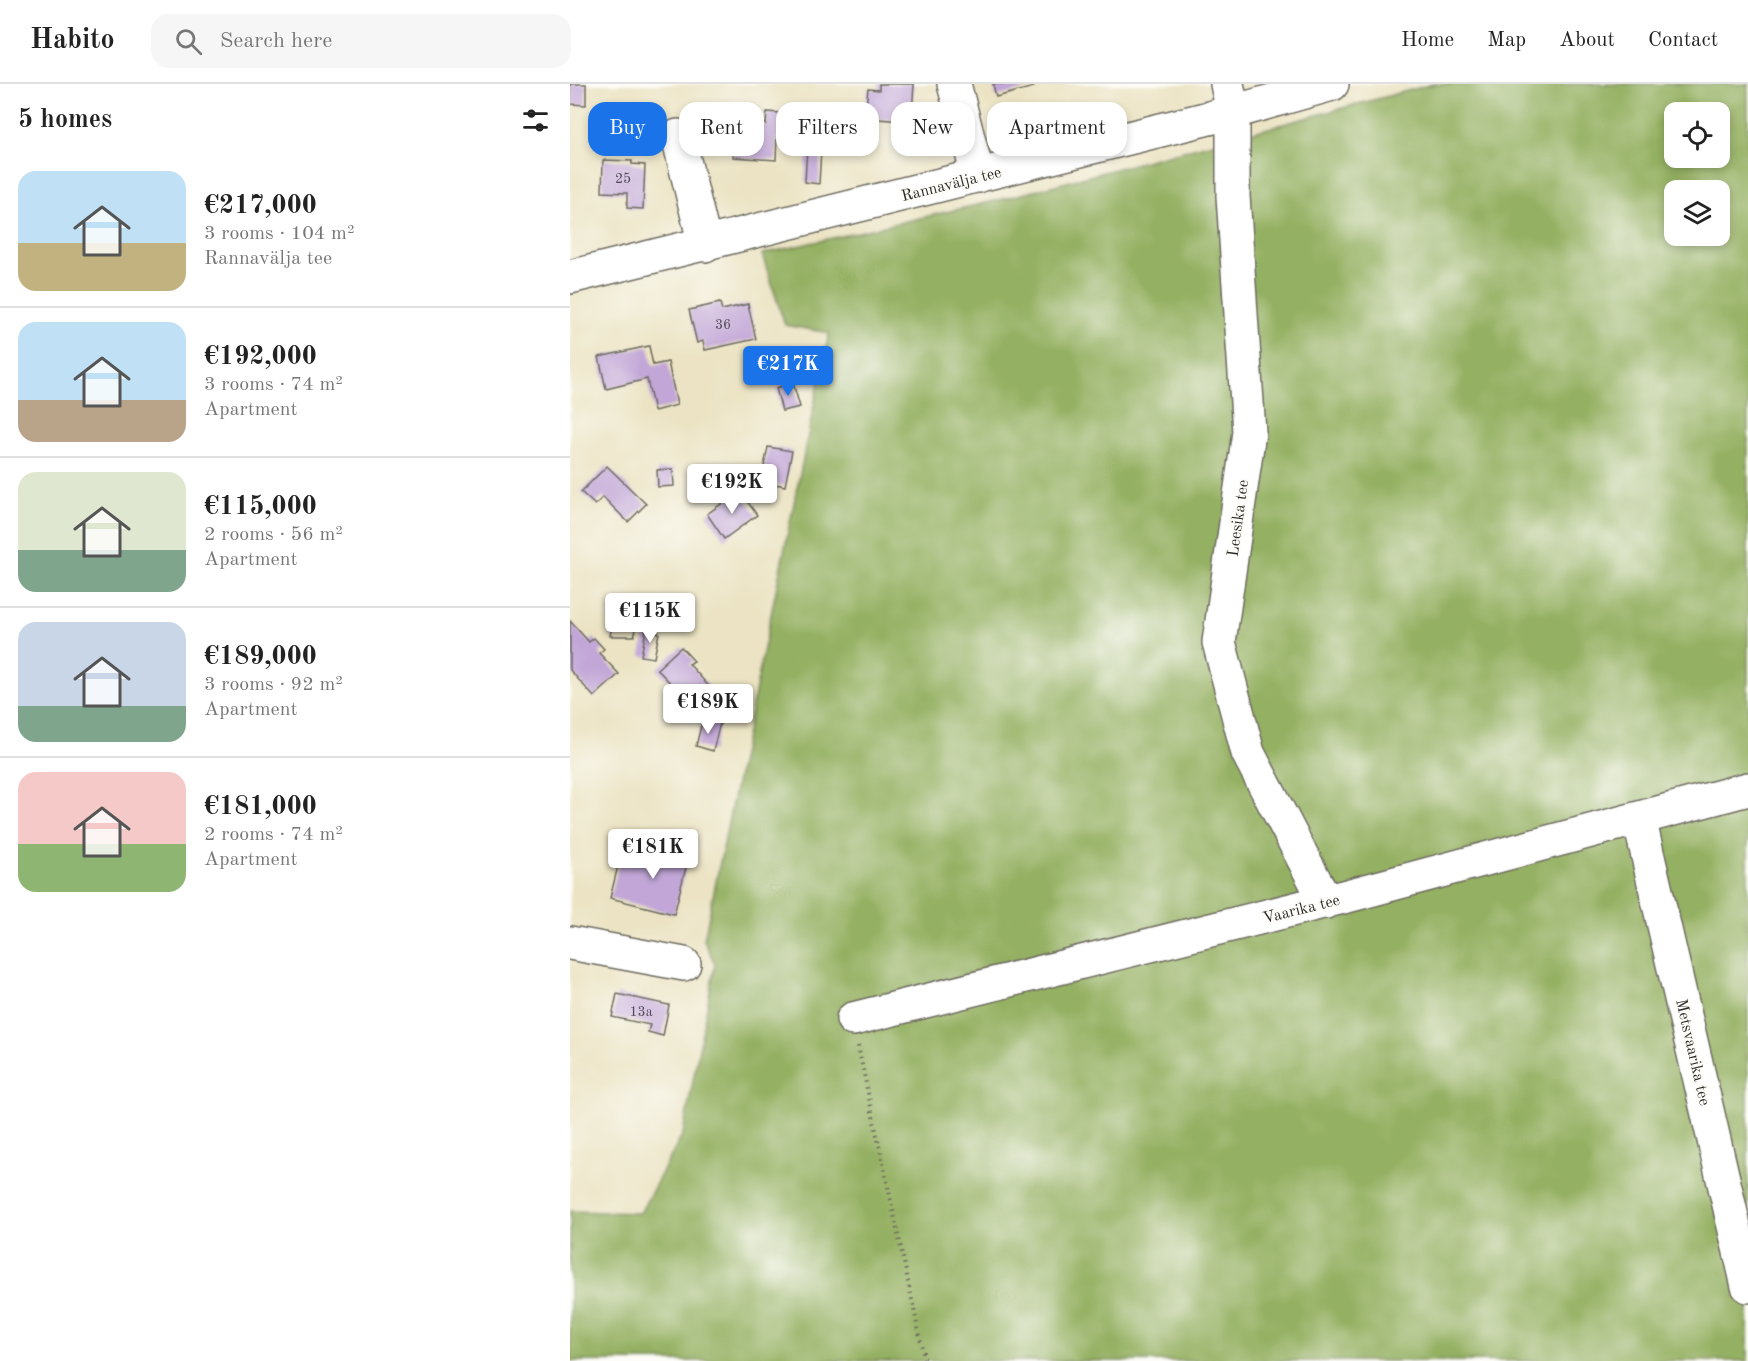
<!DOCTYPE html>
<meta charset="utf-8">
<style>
body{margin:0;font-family:"Old Standard TT",serif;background:#f6f6f6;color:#222;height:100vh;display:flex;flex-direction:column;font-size:22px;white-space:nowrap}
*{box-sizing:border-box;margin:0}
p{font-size:20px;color:#767676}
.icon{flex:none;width:33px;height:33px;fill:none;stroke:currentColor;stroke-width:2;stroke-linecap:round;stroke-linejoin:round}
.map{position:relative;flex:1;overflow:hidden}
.panel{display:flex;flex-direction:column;background:#fff;width:570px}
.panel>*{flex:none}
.top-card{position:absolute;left:18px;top:18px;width:570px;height:54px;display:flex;gap:12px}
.fabs{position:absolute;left:1094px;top:18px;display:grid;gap:12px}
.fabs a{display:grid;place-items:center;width:66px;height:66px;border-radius:12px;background:#fff;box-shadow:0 3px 9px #0003;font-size:30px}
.price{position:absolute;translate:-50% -51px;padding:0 14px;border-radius:6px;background:#fff;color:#222;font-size:20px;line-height:39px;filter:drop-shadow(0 2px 3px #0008)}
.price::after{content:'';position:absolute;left:50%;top:36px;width:18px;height:14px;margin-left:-9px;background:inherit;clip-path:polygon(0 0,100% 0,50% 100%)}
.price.selected{background:#1a73e8;color:#fff}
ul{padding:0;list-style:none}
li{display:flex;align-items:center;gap:18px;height:150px;padding:0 18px}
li+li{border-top:2px solid #e0e0e0}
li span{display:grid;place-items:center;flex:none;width:168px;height:120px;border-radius:18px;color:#555}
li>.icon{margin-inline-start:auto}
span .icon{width:72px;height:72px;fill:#fffc;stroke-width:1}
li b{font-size:26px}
h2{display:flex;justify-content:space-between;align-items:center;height:72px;padding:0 18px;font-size:26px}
.pill{padding:0 21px;border-radius:18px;background:#fff;box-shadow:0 3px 9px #0003;font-size:21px;line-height:54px}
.pill.selected{background:#1a73e8;color:#fff}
header{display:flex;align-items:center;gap:36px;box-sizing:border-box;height:84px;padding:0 30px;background:#fff;border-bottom:2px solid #e0e0e0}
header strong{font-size:28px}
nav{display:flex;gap:33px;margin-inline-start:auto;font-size:21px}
.search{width:420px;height:54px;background:#f6f6f6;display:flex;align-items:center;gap:15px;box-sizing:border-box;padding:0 21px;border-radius:18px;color:#767676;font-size:22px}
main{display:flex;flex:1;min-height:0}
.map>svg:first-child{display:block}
.forest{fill:#94b062;stroke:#606e46;stroke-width:1.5;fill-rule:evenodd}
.building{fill:#c1a6d7}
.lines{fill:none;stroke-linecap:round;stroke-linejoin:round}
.minor-casing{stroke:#6e6b60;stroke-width:36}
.path{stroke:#6e6b60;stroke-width:4;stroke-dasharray:1.5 4.5;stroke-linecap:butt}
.minor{stroke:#fff;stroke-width:33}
.labels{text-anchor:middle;stroke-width:4.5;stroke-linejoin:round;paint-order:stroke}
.number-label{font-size:14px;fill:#504a56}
.street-label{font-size:16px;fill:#2b2b2b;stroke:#fdfcf7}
</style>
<header>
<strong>Habito</strong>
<div class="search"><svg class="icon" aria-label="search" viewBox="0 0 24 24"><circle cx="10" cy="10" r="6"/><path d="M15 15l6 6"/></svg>Search here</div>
<nav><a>Home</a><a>Map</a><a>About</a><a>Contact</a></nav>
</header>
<main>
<section class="panel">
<h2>5 homes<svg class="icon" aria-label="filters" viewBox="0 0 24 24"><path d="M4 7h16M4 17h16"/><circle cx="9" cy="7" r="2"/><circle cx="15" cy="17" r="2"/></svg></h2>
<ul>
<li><span style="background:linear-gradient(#bfe0f5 60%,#c2b280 0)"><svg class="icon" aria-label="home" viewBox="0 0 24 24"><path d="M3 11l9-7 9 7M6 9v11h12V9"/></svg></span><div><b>€217,000</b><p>3 rooms · 104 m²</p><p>Rannavälja tee</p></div></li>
<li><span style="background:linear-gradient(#bfe0f5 65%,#b9a48a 0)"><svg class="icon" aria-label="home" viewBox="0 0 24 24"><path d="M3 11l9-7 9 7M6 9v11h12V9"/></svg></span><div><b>€192,000</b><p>3 rooms · 74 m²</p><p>Apartment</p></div></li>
<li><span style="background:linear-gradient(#dfe7d0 65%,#7fa58c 0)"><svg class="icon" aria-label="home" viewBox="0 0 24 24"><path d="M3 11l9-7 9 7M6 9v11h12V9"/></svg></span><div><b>€115,000</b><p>2 rooms · 56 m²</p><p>Apartment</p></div></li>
<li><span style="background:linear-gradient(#c9d6e8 70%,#7fa58c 0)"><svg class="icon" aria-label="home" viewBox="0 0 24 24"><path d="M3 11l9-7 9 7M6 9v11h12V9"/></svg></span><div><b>€189,000</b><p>3 rooms · 92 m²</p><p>Apartment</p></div></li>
<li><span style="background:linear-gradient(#f6c9c9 60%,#8fb573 0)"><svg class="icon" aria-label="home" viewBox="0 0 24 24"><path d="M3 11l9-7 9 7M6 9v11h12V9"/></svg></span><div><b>€181,000</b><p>2 rooms · 74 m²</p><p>Apartment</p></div></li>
</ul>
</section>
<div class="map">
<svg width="1178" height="1277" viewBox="0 0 1178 1277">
<rect width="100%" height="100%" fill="#fdfcf7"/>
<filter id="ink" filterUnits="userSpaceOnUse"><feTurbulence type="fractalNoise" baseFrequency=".0167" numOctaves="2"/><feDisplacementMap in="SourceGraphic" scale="12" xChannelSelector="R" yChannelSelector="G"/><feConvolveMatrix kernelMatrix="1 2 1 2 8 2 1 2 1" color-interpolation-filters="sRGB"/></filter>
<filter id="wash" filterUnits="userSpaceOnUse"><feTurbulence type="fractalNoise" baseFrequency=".008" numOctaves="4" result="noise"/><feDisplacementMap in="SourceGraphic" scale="24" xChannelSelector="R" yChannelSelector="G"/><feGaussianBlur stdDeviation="1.35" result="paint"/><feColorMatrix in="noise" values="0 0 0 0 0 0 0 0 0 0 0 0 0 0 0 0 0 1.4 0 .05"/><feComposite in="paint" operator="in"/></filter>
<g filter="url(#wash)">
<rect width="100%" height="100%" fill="#ebe3c3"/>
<path class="forest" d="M863,0H1178V1277H0V1127L70,1129L113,1050L145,880L134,856L259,249L215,241L192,170L433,115ZM1104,28H1149V74H1104ZM1104,106H1149V152H1104Z"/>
<g id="blocks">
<path class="building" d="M0,0H16V21L0,20Z
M309,0H344L342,30L333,29V37L308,35L309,31H295L298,5L309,6Z
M423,0H464V3L426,13Z
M197,28L222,30L220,54L207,53L206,76L163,73L165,47L184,49L185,39L196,40Z
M237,62L251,65L249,100L235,98Z
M33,76L62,77V80L75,81L73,125L57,124V109L32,108Z
M150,219L152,226L178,220L186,255L135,266L133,257L127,259L119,226Z
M79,262L83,281L98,278L107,321L84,327L77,295L36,305L29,273Z
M223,299L230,323L212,327L206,304Z
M198,363L222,367L215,402L191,397Z
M37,382L76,420L58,438L33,413L25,421L11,408Z
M103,385L104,402L88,403L87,386Z
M170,407L187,431L154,455L137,430Z
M0,537L19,558L24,554L34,565L29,569L49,590L24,613L0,586Z
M42,541L67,543L64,552H40Z
M76,546L89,549L84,574L71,572Z
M111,563L124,577L119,580L144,608L125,625L87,585Z
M133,634L150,639L143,667L126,662Z
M109,757L122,760L104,830L40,814L50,774L83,782L88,764L106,769Z
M47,910L99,921L93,952L78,948L80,941L42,933Z"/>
</g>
</g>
<g filter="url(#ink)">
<use href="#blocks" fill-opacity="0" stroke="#6e6b60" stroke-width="1.5"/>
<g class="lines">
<defs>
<path id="minor" d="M384,0L408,92
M657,0L663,28V112L679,348L649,558L678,669L756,818
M108,52L135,161
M0,193L663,28L762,0
M1069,734L1178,1202
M0,859L114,880
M283,935L781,811L1178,705"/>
</defs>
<use href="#minor" class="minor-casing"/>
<path class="path" d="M288,962L355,1277"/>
<use href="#minor" class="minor"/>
</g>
</g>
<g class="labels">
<g class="number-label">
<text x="53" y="99">25</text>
<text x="153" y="245">36</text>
<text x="71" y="932">13a</text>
</g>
<g class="street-label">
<text transform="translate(381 99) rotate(-14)" y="6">Rannavälja tee</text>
<text transform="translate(667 434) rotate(-82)" y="6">Leesika tee</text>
<text transform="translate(731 824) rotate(-14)" y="6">Vaarika tee</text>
<text transform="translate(1124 968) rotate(77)" y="6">Metsvaarika tee</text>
</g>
</g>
</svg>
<div class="fabs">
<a><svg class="icon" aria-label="locate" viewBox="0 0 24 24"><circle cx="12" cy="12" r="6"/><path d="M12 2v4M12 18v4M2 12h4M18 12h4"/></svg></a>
<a><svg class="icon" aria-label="layers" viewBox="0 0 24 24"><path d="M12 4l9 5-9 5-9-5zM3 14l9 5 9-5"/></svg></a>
</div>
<b class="price selected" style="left:218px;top:313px">€217K</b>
<b class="price" style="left:162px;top:431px">€192K</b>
<b class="price" style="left:80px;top:560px">€115K</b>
<b class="price" style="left:138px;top:651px">€189K</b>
<b class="price" style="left:83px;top:796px">€181K</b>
<div class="top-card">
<a class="pill selected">Buy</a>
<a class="pill">Rent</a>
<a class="pill">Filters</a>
<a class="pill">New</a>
<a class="pill">Apartment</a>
</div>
</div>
</main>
